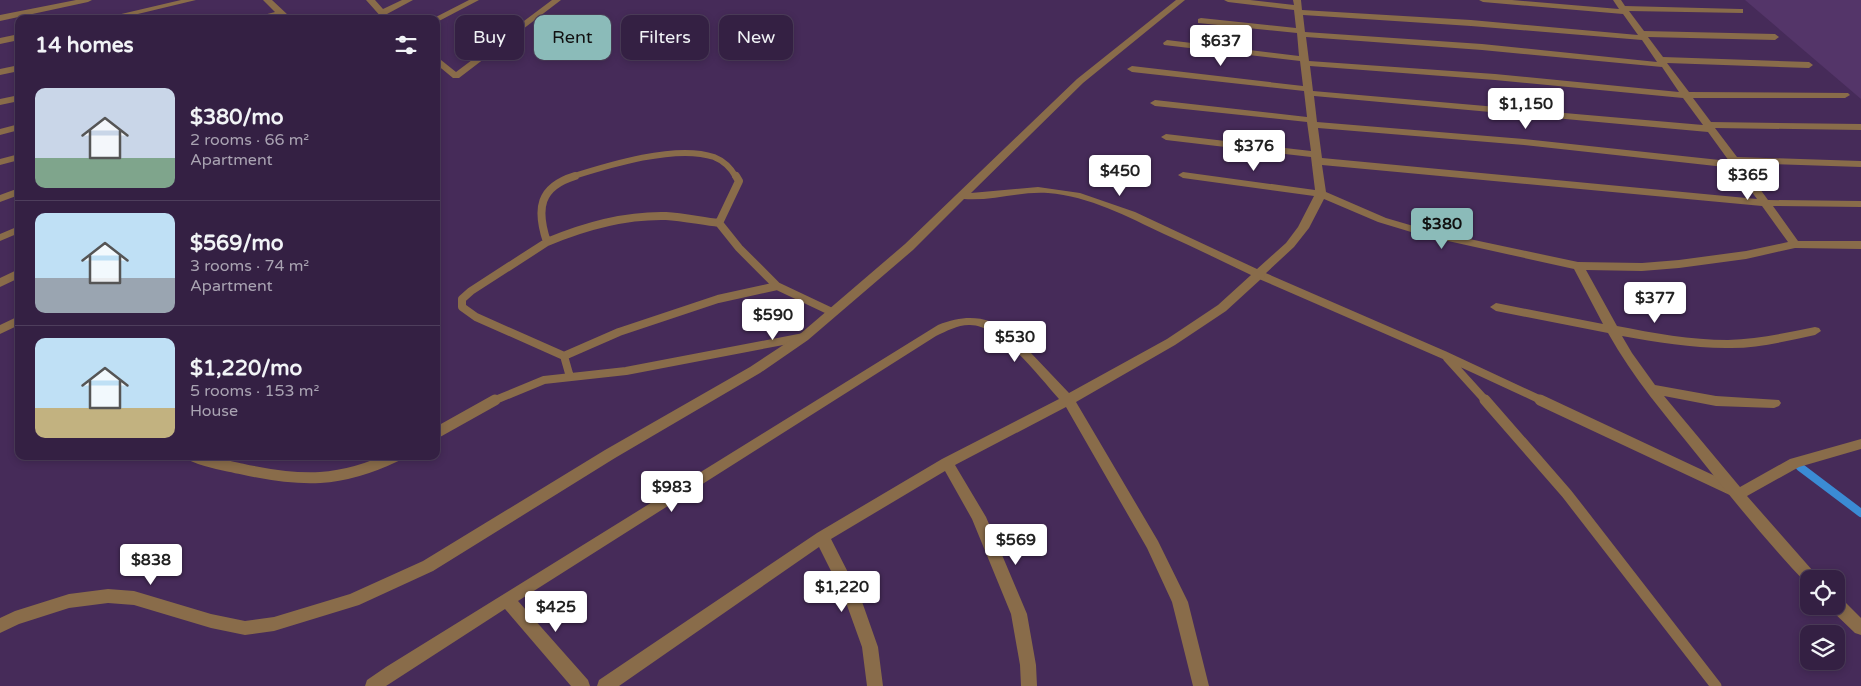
<!DOCTYPE html>
<meta charset="utf-8">
<style>
body{margin:0;font-family:"Varela Round",sans-serif;background:#3f2d4e;color:#f1f3f6;height:100vh;display:flex;flex-direction:column;font-size:19px;white-space:nowrap}
*{box-sizing:border-box;margin:0}
p{font-size:16px;color:#a9a3b2}
.icon{flex:none;width:28px;height:28px;fill:none;stroke:currentColor;stroke-width:2;stroke-linecap:round;stroke-linejoin:round}
.map{position:relative;flex:1;overflow:hidden}
.side{position:absolute;left:15px;top:15px;width:425px;height:445px;display:flex;flex-direction:column;background:#342043;border-radius:10px;box-shadow:0 2px 8px #0003,0 0 0 1px #4e3e5c}
.side>*{flex:none}
.guide{position:absolute;left:455px;top:15px;width:475px;height:45px;display:flex;gap:10px}
.buttons{position:absolute;left:1800px;top:570px;display:grid;gap:10px}
.buttons a{display:grid;place-items:center;width:45px;height:45px;border-radius:10px;background:#342043;box-shadow:0 2px 8px #0003,0 0 0 1px #4e3e5c;font-size:25px}
.price{position:absolute;translate:-50% -42px;padding:0 11px;border-radius:5px;background:#fff;color:#222;font-size:16px;line-height:32px;filter:drop-shadow(0 1px 2px #0008)}
.price::after{content:'';position:absolute;left:50%;top:30px;width:15px;height:11px;margin-left:-8px;background:inherit;clip-path:polygon(0 0,100% 0,50% 100%)}
.price.current{background:#8bbbb9;color:#111}
ul{padding:0;list-style:none}
li{display:flex;align-items:center;gap:15px;height:125px;padding:0 20px}
li+li{border-top:1px solid #4e3e5c}
li span{display:grid;place-items:center;flex:none;width:140px;height:100px;border-radius:10px;color:#555}
li>.icon{margin-inline-start:auto}
span .icon{width:60px;height:60px;fill:#fffc;stroke-width:1}
li b{font-size:21px}
h2{display:flex;justify-content:space-between;align-items:center;height:60px;padding:0 20px;font-size:21px}
.tag{padding:0 18px;border-radius:10px;background:#342043;box-shadow:0 2px 8px #0003,0 0 0 1px #4e3e5c;font-size:18px;line-height:45px}
.tag.current{background:#8bbbb9;color:#111}
.map>svg:first-child{display:block}
.built{fill:#543569}
.lines{fill:none;stroke-linecap:round;stroke-linejoin:round}
.stream{stroke:#3b8bd4;stroke-width:8}
.service-far2{stroke:#896c4a;stroke-width:6}
.service-far1{stroke:#896c4a;stroke-width:8}
.service{stroke:#896c4a;stroke-width:11}
.minor{fill:#896c4a;fill-rule:evenodd}
</style>
<div class="map">
<svg width="1861" height="686" viewBox="0 0 1861 686">
<rect width="100%" height="100%" fill="#462b59"/>
<path class="built" d="M1745,0H1861V99Z"/>
<g class="lines">
<path class="stream" d="M1800,467L1861,513"/>
<path class="service-far2" d="M571,177C609,165 676,144 714,157C724,161 731,168 736,177"/>
<path class="service-far1" d="M736,176L739,181L719,223L739,248L777,286
M547,242C585,226 624,215 666,216C684,217 701,221 719,223
M1260,275L1444,355L1543,401
M564,356L476,317L462,307V299L471,291L547,242C536,209 539,187 575,176
M1447,358L1486,401
M570,377L564,356L619,332L718,299L777,286L832,312
M493,401L544,380L626,371L804,337"/>
<path class="service" d="M1485,400L1567,494L1716,686
M1540,400L1732,490
M436,433L495,400
M193,456C208,463 225,465 242,469C301,482 340,483 396,456"/>
<path class="minor" d="M76,0H92L88,2L0,21V15Z
M181,0H196L117,19H100Z
M263,0H272L288,15V19H282L279,16L265,19H248L275,12Z
M366,0H375L383,9L402,0H413L387,14L392,19H383Z
M469,0H479L439,21L432,19Z
M552,0H561L459,78H453L436,64V56L456,72Z
M1176,0H1185L1083,83L971,193L1038,187L1080,193L1135,212L1257,269L1286,243L1298,227L1314,196L1183,178L1178,175L1183,172L1315,190L1311,157L1166,140L1161,137L1166,134L1311,151L1307,122L1155,106L1150,103L1155,100L1307,117L1304,91L1132,72L1127,69L1132,66L1303,86L1300,61L1164,45L1163,43L1167,40L1299,56L1297,33L1198,23V19L1201,18L1296,28L1294,10L1228,2L1224,0H1250L1294,5L1293,0H1301L1302,10L1471,20L1638,35L1623,14L1483,2L1479,0H1512L1619,9L1613,0H1621L1625,6L1740,9H1743V13L1629,11L1644,31L1775,34L1779,37L1775,40L1648,37L1663,57L1809,62L1813,65L1809,68L1667,63L1689,92L1848,93L1850,95L1845,98H1693L1711,122L1861,124V130L1715,128L1737,157L1861,161V167L1741,163L1768,200L1861,201V207L1773,206L1798,241H1861V249L1795,248L1746,259L1679,268L1642,271L1586,270L1617,326C1653,333 1691,340 1728,340C1757,339 1786,333 1815,327L1819,328L1821,331L1815,335C1786,341 1756,349 1726,348C1692,348 1656,342 1622,336L1632,353L1655,385L1716,396L1779,400L1781,403L1779,406L1774,408L1716,406L1664,396L1740,487L1790,459L1861,439V449L1799,467L1747,496L1820,579H1809V584H1807C1768,543 1733,500 1698,456C1666,416 1633,378 1608,333L1496,311L1490,307L1496,303L1603,324L1574,269L1421,235L1378,222L1324,199L1309,228L1294,247L1265,274L1264,278L1261,279L1226,311L1175,345L1076,402L1158,541L1188,602L1209,686H1193L1172,602L1147,548L1066,407L955,465L986,517L1027,614L1036,665L1037,686H1021L1020,665L1011,614L972,519L945,471L831,539L860,596L878,647L883,686H867L862,647L844,597L819,547L619,686H597L599,680L817,533L942,459L1059,399C1039,377 1000,324 969,325C957,325 947,331 936,336L518,601L588,680L590,686H571L505,609L386,686H365L367,680L386,667L938,325C966,314 987,316 1011,332L1069,393L1167,339L1218,305L1251,275C1222,261 1193,247 1164,234C1128,217 1089,196 1048,193C1020,191 993,201 964,199L913,250L808,340L760,373L615,458L433,571L359,605L274,631L245,635L211,628L134,605L108,603L69,608L19,624L0,633V618L15,611L69,594L108,589L134,591L211,614L245,621L274,617L350,594L423,561L605,450L750,367L800,334L905,244L1077,79ZM1303,15L1471,26L1642,40L1657,62L1482,44L1305,32ZM1306,37L1482,50L1662,67L1679,92L1495,74L1309,61ZM1310,66L1495,80L1683,98L1703,125L1313,91ZM1314,96L1708,132L1729,161L1524,139L1317,122ZM1318,128L1524,145L1734,168L1757,199L1322,158ZM1322,165L1762,206L1788,242L1746,251L1679,260L1642,263L1578,262L1427,230L1386,218L1326,192Z
M19,34V40L0,44V38Z
M19,65V71L0,75V69Z
M19,95V101L0,105V99Z
M19,124V130L0,135V129Z
M19,154V160L0,165V159Z
M19,188V195L0,202V195Z
M19,226V233L0,241V234Z
M19,269V278L0,287V278Z
M19,316V325L0,334V325Z
M1836,597L1842,599L1861,618V635L1855,633L1830,609L1829,606H1836Z"/>
</g>
</svg>
<div class="buttons">
<a><svg class="icon" aria-label="locate" viewBox="0 0 24 24"><circle cx="12" cy="12" r="6"/><path d="M12 2v4M12 18v4M2 12h4M18 12h4"/></svg></a>
<a><svg class="icon" aria-label="layers" viewBox="0 0 24 24"><path d="M12 4l9 5-9 5-9-5zM3 14l9 5 9-5"/></svg></a>
</div>
<b class="price" style="left:1221px;top:67px">$637</b>
<b class="price" style="left:1526px;top:130px">$1,150</b>
<b class="price" style="left:1254px;top:172px">$376</b>
<b class="price" style="left:1120px;top:197px">$450</b>
<b class="price" style="left:1748px;top:201px">$365</b>
<b class="price current" style="left:1442px;top:250px">$380</b>
<b class="price" style="left:1655px;top:324px">$377</b>
<b class="price" style="left:773px;top:341px">$590</b>
<b class="price" style="left:1015px;top:363px">$530</b>
<b class="price" style="left:672px;top:513px">$983</b>
<b class="price" style="left:1016px;top:566px">$569</b>
<b class="price" style="left:151px;top:586px">$838</b>
<b class="price" style="left:842px;top:613px">$1,220</b>
<b class="price" style="left:556px;top:633px">$425</b>
<div class="guide">
<a class="tag">Buy</a>
<a class="tag current">Rent</a>
<a class="tag">Filters</a>
<a class="tag">New</a>
</div>
<section class="side">
<h2>14 homes<svg class="icon" aria-label="filters" viewBox="0 0 24 24"><path d="M4 7h16M4 17h16"/><circle cx="9" cy="7" r="2"/><circle cx="15" cy="17" r="2"/></svg></h2>
<ul>
<li><span style="background:linear-gradient(#c9d6e8 70%,#7fa58c 0)"><svg class="icon" aria-label="home" viewBox="0 0 24 24"><path d="M3 11l9-7 9 7M6 9v11h12V9"/></svg></span><div><b>$380/mo</b><p>2 rooms · 66 m²</p><p>Apartment</p></div></li>
<li><span style="background:linear-gradient(#bfe0f5 65%,#9aa5b1 0)"><svg class="icon" aria-label="home" viewBox="0 0 24 24"><path d="M3 11l9-7 9 7M6 9v11h12V9"/></svg></span><div><b>$569/mo</b><p>3 rooms · 74 m²</p><p>Apartment</p></div></li>
<li><span style="background:linear-gradient(#bfe0f5 70%,#c2b280 0)"><svg class="icon" aria-label="home" viewBox="0 0 24 24"><path d="M3 11l9-7 9 7M6 9v11h12V9"/></svg></span><div><b>$1,220/mo</b><p>5 rooms · 153 m²</p><p>House</p></div></li>
</ul>
</section>
</div>
